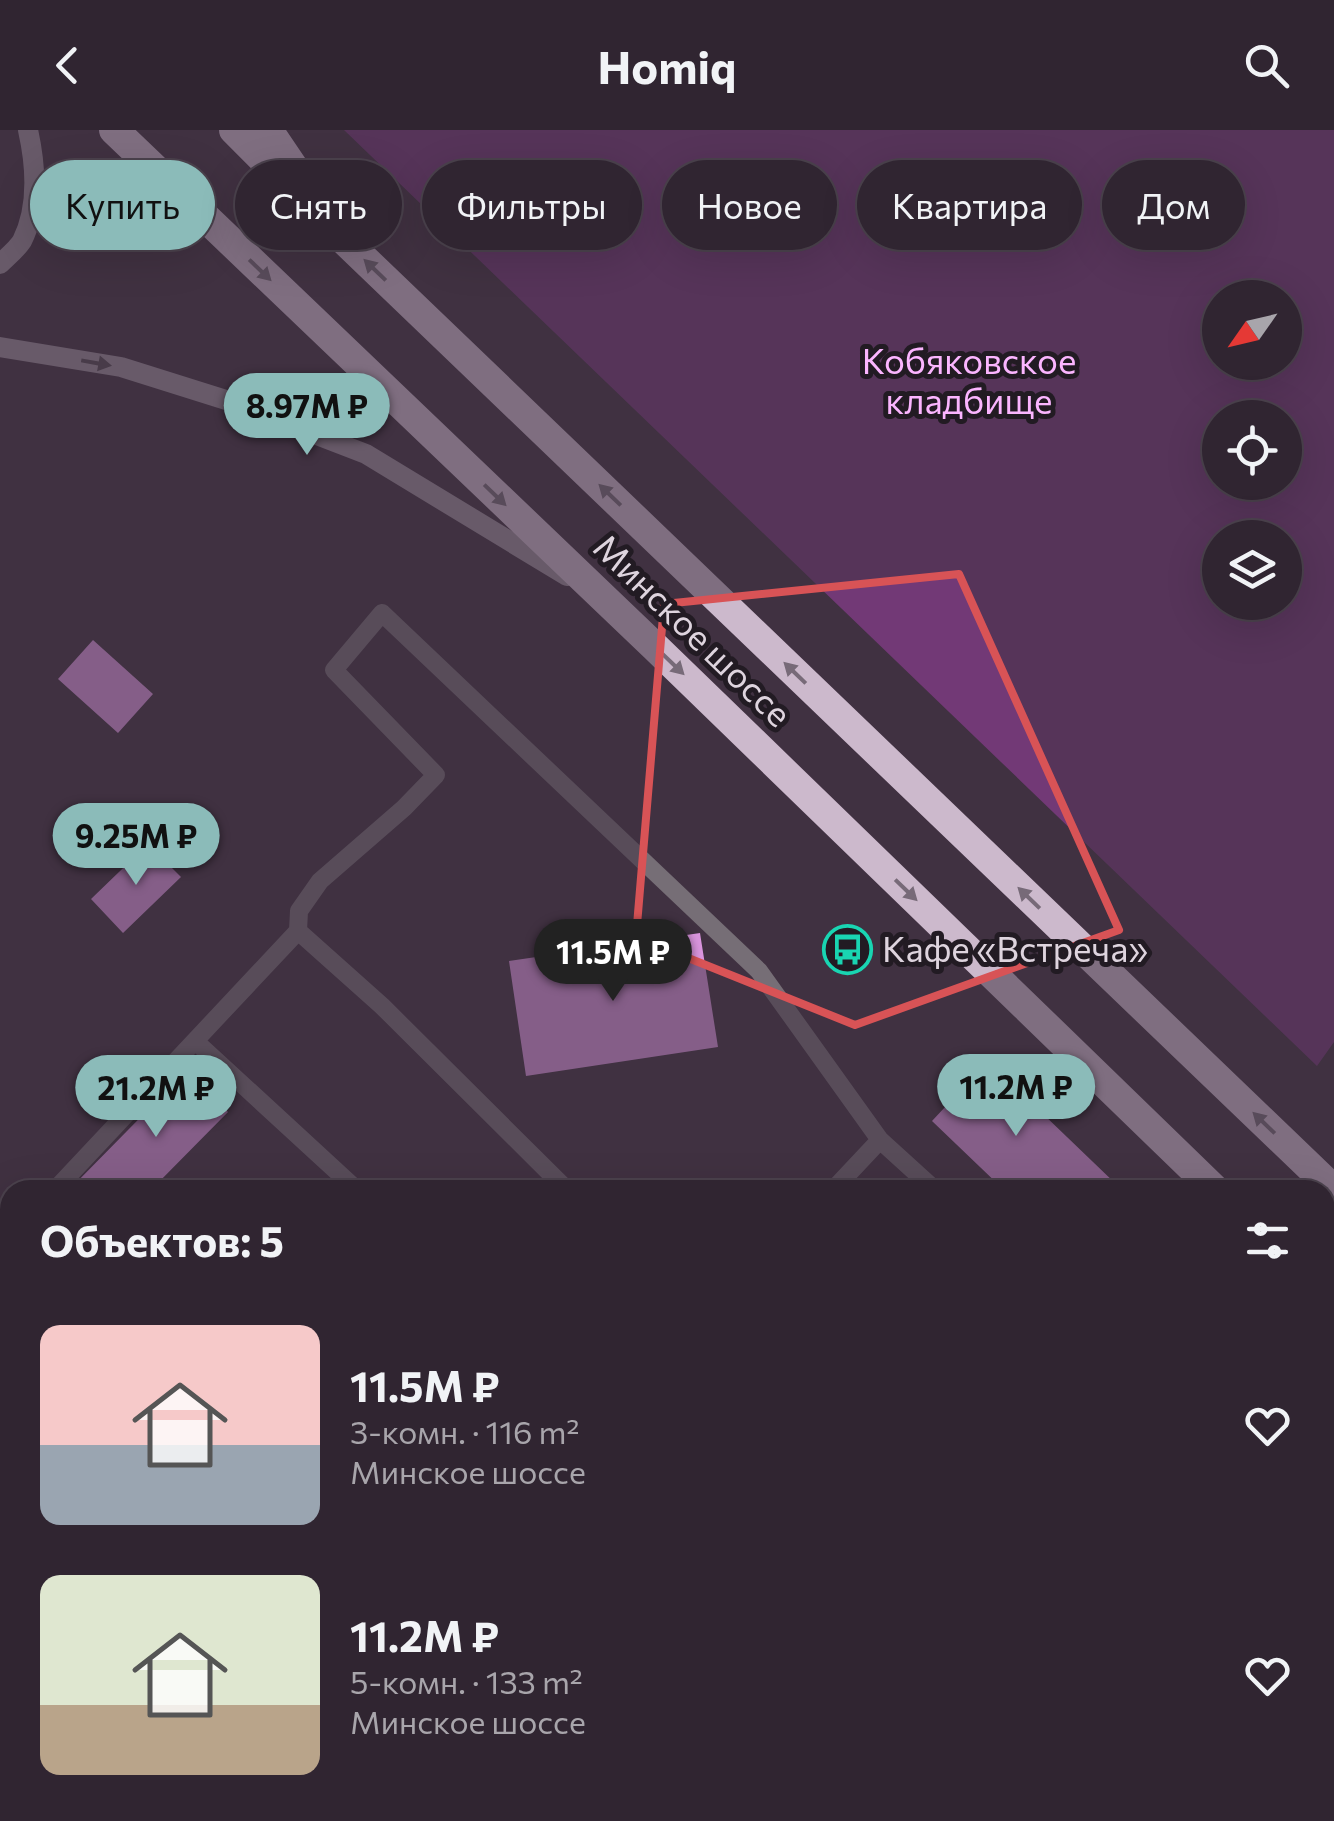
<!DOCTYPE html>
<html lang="ru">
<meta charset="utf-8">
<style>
body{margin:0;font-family:Commissioner,sans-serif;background:#3c313d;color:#f1f3f6;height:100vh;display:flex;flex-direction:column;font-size:38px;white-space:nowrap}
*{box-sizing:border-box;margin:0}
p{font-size:32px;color:#a8a5ab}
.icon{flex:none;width:55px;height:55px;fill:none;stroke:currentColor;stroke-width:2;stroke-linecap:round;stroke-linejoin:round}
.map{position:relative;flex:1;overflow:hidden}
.details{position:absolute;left:0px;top:1050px;width:1335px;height:642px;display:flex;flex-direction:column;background:#302531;border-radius:30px 30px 0 0;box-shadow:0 10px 40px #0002,0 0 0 2px #4b424d}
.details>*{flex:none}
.banner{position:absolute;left:30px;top:30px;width:1275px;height:90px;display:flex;gap:20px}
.needle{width:65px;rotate:236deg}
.fabs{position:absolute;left:1202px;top:150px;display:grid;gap:20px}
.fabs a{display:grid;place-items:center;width:100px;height:100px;border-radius:50%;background:#302531;box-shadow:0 10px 40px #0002,0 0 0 2px #4b424d;font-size:50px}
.price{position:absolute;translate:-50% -85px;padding:0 22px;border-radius:35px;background:#8bbbb9;color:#111;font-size:32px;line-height:65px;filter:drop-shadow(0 2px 5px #0008)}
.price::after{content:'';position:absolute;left:50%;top:60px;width:30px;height:22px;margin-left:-15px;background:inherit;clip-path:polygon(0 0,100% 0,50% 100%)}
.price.selected{background:#222;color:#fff}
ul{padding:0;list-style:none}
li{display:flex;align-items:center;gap:30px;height:250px;padding:0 40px}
li span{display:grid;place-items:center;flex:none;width:280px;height:200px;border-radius:20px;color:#555}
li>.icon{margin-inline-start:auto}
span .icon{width:120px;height:120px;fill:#fffc;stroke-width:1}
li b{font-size:42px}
h2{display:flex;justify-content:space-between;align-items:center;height:120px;padding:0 40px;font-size:42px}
.chip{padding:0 35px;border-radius:45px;background:#302531;box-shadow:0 10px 40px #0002,0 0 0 2px #4b424d;font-size:35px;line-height:90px}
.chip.selected{background:#8bbbb9;color:#111}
header{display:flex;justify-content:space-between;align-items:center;height:130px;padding:0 40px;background:#302531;font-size:45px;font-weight:700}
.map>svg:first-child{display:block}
.green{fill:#723976;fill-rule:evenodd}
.building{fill:#da95de}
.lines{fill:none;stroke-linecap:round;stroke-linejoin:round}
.path{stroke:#706270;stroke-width:6;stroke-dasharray:8 5;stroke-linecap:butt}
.lane{stroke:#766e76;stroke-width:18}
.secondary{stroke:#998c99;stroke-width:20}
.highway{stroke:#ccb9cc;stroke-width:30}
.oneway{fill:#776a78}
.oneway2{fill:#524852}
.marked{fill:none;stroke:#d85356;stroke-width:8;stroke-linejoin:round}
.labels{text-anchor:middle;stroke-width:10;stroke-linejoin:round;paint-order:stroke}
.park-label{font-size:35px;fill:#fbb5ff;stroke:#221b23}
.street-label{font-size:35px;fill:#ded4de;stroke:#221b23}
.poi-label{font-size:35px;fill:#ded4de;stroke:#221b23;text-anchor:start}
</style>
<header><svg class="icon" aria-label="back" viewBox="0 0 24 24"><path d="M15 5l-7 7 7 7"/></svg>Homiq<svg class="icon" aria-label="search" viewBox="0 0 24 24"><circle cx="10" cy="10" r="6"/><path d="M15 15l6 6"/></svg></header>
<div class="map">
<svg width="1334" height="1691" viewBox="0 0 1334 1691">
<rect width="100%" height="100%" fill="#403141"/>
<path class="green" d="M344,0H1334V912L1317,936ZM1220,168H1285V232H1220ZM1220,288H1285V352H1220ZM1220,408H1285V472H1220Z"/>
<path class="building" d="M93,510L153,564L118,603L58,549Z
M148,714L181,747L123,803L91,769Z
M700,803L718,917L526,946L509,831Z
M988,931L1118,1056L1114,1060H1004L932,991Z
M186,941L228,982L151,1060H69Z
M0,1388L10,1398V1465L0,1475Z
M224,1682H304L296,1691H225L220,1686Z
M437,1682H533L526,1691H430Z
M752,1682H888L880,1691H760Z"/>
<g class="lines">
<path class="path" d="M1325,1279L1334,1270
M1325,1283L1334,1292
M1325,1315L1334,1304
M1325,1319L1334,1325"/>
<path class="lane" d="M298,801L299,781L320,751L404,678L436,645L334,540L382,483L759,841L880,1010L935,1060
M195,911L357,1060
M55,1060L298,801L382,876L567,1060
M833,1060L880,1010
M0,1119L10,1108
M1325,1199L1334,1200
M0,1370L10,1380
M1325,1389L1334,1398
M198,1682L200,1691
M390,1691L397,1682
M568,1691L574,1682"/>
<path class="secondary" d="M0,134C7,127 17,119 22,111C39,77 36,36 28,0
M0,217L121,237L226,270L366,324L567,446"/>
<path class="highway" d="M114,0L655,517L1215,1060
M234,0L340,106L1334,1060
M268,0L299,46
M1325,1167L1334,1176"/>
</g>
<defs><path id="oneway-solid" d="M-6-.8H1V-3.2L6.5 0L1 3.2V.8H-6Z" transform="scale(2.5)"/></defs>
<g class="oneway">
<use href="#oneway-solid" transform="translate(260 140) rotate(44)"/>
<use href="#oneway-solid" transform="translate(375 140) rotate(-136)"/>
<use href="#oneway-solid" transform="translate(495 365) rotate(44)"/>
<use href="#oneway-solid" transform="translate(610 365) rotate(-136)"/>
<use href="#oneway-solid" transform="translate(673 534) rotate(44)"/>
<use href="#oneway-solid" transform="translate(795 543) rotate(-136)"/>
<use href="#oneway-solid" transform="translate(906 760) rotate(44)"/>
<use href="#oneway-solid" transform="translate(1029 768) rotate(-136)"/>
<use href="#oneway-solid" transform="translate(1264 993) rotate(-136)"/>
</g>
<use class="oneway2" href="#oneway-solid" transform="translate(96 233) rotate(10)"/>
<path d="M0 0H1334V1691H0ZM959,444L1119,800L855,895L636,807L664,474Z" fill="#403141" fill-opacity=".55" fill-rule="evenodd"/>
<path class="marked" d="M959,444L1119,800L855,895L636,807L664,474Z"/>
<defs>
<symbol id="bus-ring" viewBox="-11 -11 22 22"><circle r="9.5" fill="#221b23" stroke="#19d5b2" stroke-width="1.5"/><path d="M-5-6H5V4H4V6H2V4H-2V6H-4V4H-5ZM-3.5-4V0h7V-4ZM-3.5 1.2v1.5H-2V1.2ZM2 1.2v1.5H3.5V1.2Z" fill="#19d5b2"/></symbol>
</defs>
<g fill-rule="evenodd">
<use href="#bus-ring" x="820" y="792" width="55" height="55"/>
</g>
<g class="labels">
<g class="park-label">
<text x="969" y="244">Кобяковское<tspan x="969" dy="40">кладбище</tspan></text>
</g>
<g class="street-label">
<text transform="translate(692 501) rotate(44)" y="12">Минское шоссе</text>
</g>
<g class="poi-label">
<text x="882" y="832">Кафе «Встреча»</text>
</g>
</g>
</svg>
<div class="fabs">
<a><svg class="needle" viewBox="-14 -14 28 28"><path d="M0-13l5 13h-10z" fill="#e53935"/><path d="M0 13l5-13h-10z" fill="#a8a5ab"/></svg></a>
<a><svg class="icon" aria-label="locate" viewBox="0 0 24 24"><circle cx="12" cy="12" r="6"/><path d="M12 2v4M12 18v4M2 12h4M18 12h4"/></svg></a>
<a><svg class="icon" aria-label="layers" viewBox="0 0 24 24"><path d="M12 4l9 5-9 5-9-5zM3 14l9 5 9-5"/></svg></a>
</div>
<b class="price" style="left:307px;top:328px">8.97M ₽</b>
<b class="price" style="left:136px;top:758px">9.25M ₽</b>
<b class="price selected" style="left:613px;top:874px">11.5M ₽</b>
<b class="price" style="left:1016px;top:1009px">11.2M ₽</b>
<b class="price" style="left:156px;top:1010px">21.2M ₽</b>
<div class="banner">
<a class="chip selected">Купить</a>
<a class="chip">Снять</a>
<a class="chip">Фильтры</a>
<a class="chip">Новое</a>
<a class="chip">Квартира</a>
<a class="chip">Дом</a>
</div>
<section class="details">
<h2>Объектов: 5<svg class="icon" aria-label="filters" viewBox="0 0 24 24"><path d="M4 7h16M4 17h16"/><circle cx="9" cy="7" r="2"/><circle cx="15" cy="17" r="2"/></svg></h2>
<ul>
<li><span style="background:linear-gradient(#f6c9c9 60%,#9aa5b1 0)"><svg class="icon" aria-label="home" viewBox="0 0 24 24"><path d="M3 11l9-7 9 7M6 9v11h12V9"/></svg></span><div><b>11.5M ₽</b><p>3-комн. · 116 m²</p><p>Минское шоссе</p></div><svg class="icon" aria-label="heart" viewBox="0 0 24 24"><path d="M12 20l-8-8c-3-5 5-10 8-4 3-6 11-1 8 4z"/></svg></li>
<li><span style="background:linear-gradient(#dfe7d0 65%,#b9a48a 0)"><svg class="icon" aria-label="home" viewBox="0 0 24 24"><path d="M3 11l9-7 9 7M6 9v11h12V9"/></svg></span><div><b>11.2M ₽</b><p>5-комн. · 133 m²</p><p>Минское шоссе</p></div><svg class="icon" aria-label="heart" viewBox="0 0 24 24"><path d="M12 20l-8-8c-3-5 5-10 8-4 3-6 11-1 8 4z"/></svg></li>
</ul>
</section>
</div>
